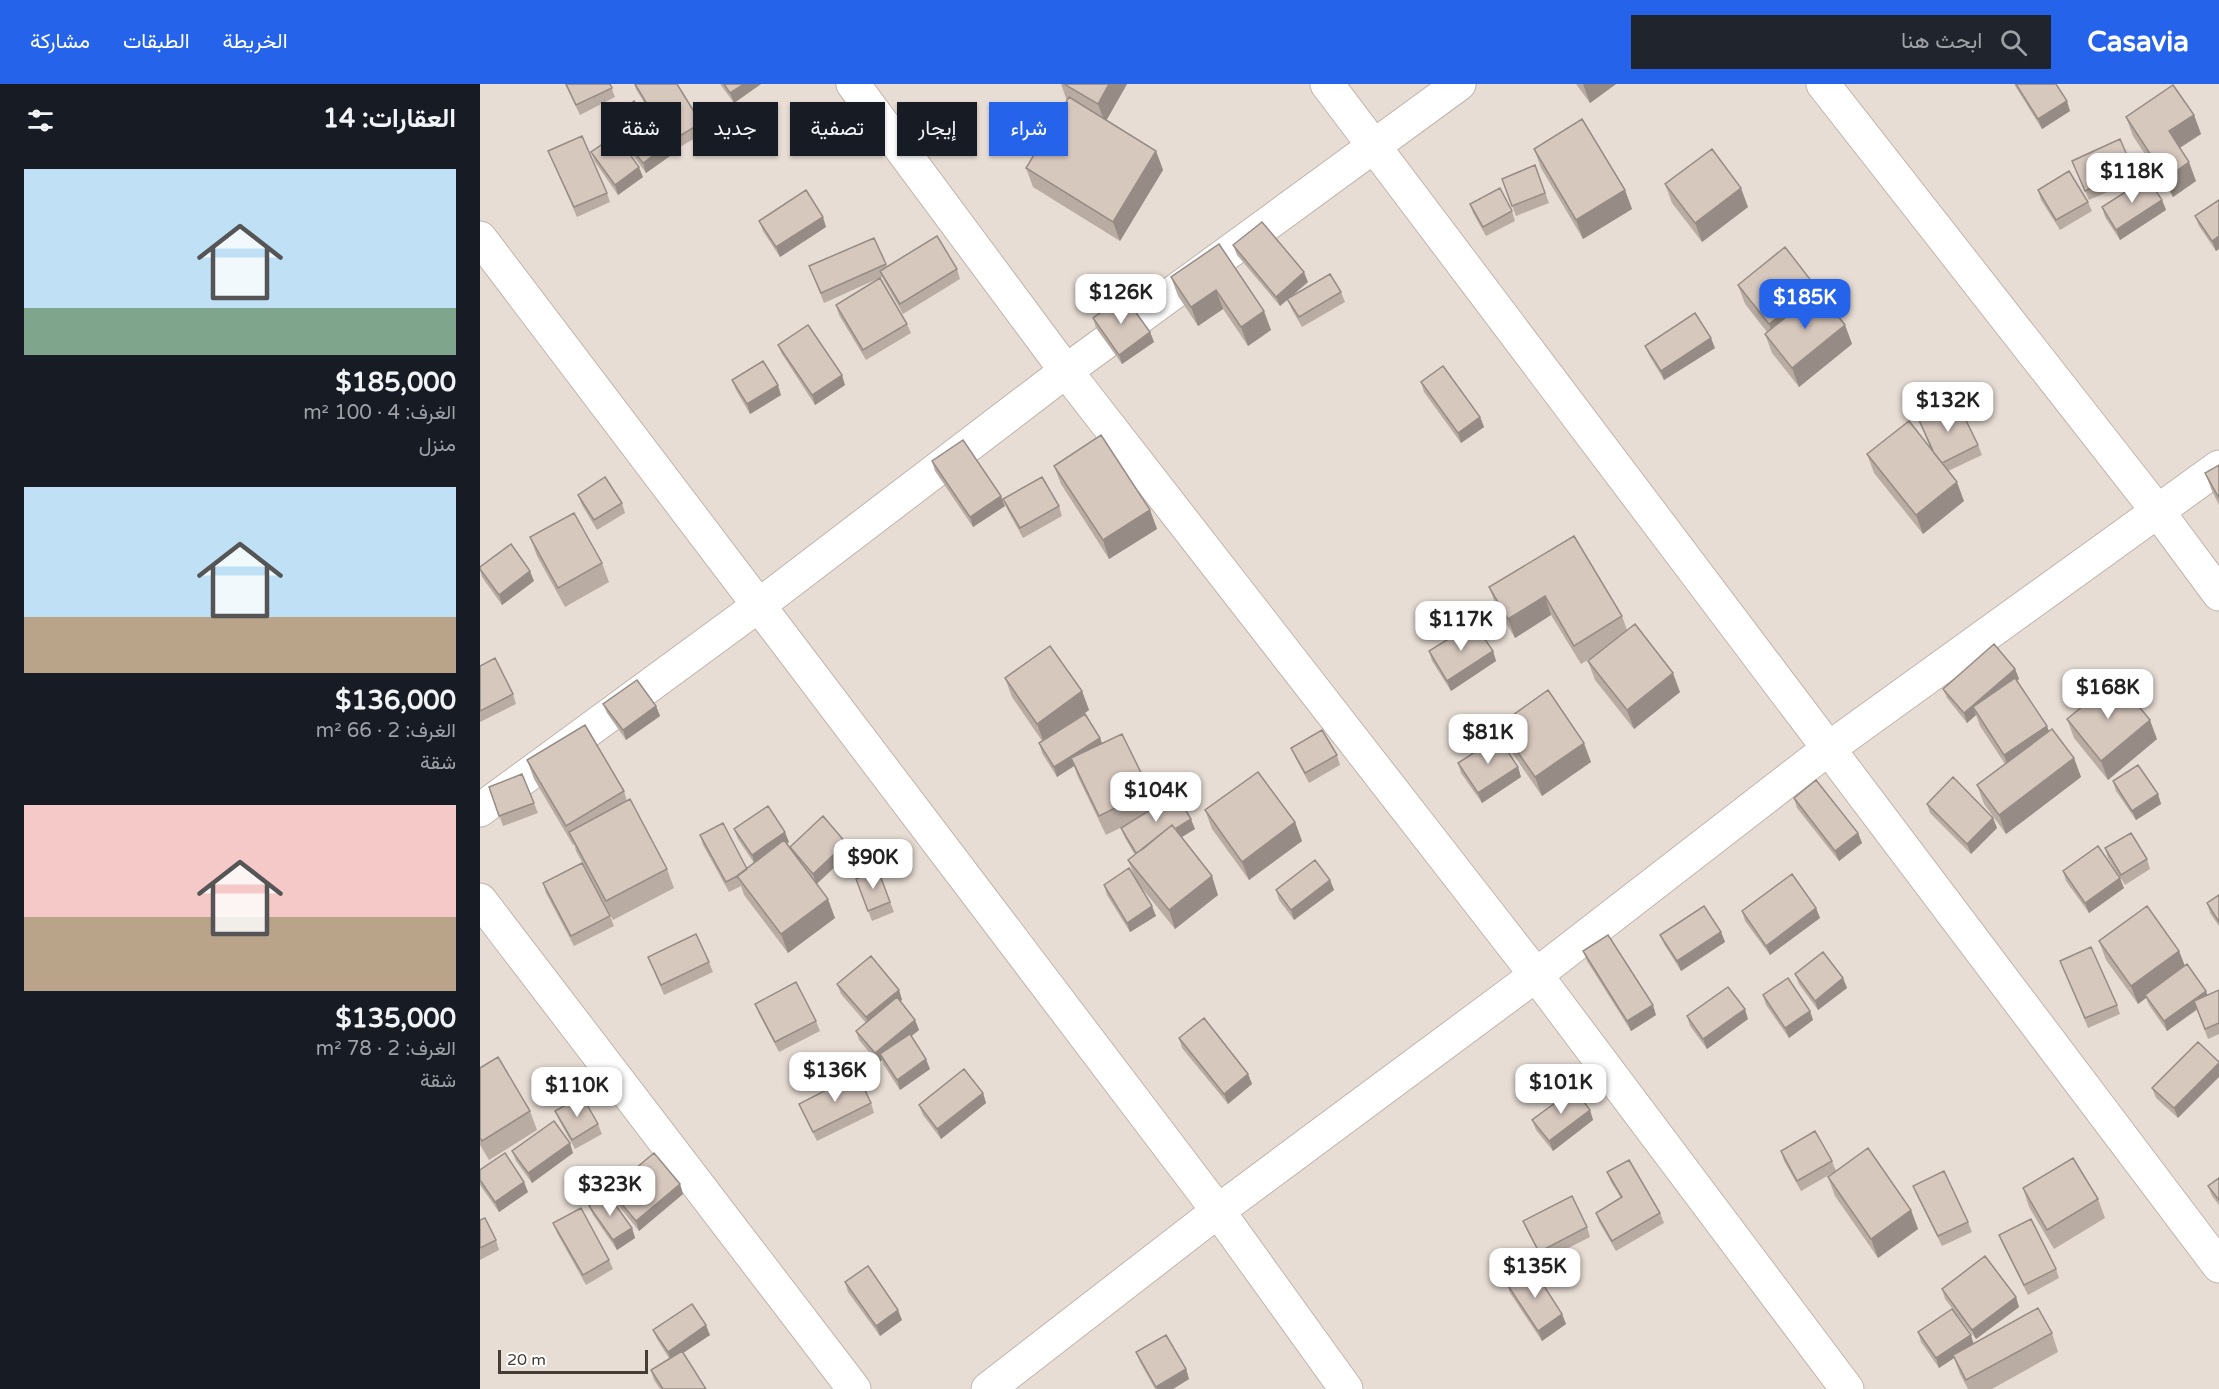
<!DOCTYPE html>
<html lang="ar">
<meta charset="utf-8">
<style>
body{margin:0;font-family:"Varela Round",Vazirmatn,sans-serif;background:#20242c;color:#f1f3f6;direction:rtl;height:100vh;display:flex;flex-direction:column;font-size:22px;white-space:nowrap}
*{box-sizing:border-box;margin:0}
p{font-size:20px;color:#9ea1a6}
.icon{flex:none;width:33px;height:33px;fill:none;stroke:currentColor;stroke-width:2;stroke-linecap:round;stroke-linejoin:round}
.map{position:relative;flex:1;overflow:hidden;direction:ltr}
.sheet{display:flex;flex-direction:column;background:#171b24;width:480px}
.sheet>*{flex:none}
.guide{position:absolute;left:18px;top:18px;width:570px;height:54px;direction:rtl;display:flex;gap:12px}
.scale{position:absolute;left:18px;bottom:15px;width:150px;box-sizing:border-box;padding-left:6px;border:3px solid #453c35;border-top:0;font-size:16px;line-height:21px;white-space:nowrap;color:#453c35;-webkit-text-stroke:4px #fff;paint-order:stroke}
.price{position:absolute;translate:-50% -51px;padding:0 14px;border-radius:12px;background:#fff;color:#222;font-size:20px;line-height:39px;filter:drop-shadow(0 2px 3px #0008)}
.price::after{content:'';position:absolute;left:50%;top:36px;width:18px;height:14px;margin-left:-9px;background:inherit;clip-path:polygon(0 0,100% 0,50% 100%)}
.price.current{background:#2563eb;color:#fff}
ul{padding:0;list-style:none}
li{display:grid;align-content:center;gap:12px;height:318px;padding:0 24px}
li span{display:grid;place-items:center;height:186px;border-radius:0px;color:#555}
li>.icon{margin-inline-start:auto}
span .icon{width:108px;height:108px;fill:#fffc;stroke-width:1}
li b{font-size:26px}
h2{display:flex;justify-content:space-between;align-items:center;height:72px;padding:0 24px;font-size:26px}
.chip{padding:0 21px;border-radius:0px;background:#171b24;box-shadow:0 2px 4px #0004;font-size:21px;line-height:54px}
.chip.current{background:#2563eb;color:#fff}
header{display:flex;align-items:center;gap:36px;box-sizing:border-box;height:84px;padding:0 30px;background:#2563eb;color:#fff}
header strong{font-size:28px}
nav{display:flex;gap:33px;margin-inline-start:auto;font-size:21px}
.search{width:420px;height:54px;background:#20242c;display:flex;align-items:center;gap:15px;box-sizing:border-box;padding:0 21px;border-radius:0px;color:#9ea1a6;font-size:22px}
main{display:flex;flex:1;min-height:0}
.map>svg:first-child{display:block}
.residential{fill:#e7ddd4}
.lines{fill:none;stroke-linecap:round;stroke-linejoin:round}
.minor-casing{stroke:#c1b5ab;stroke-width:35}
.minor{stroke:#fff;stroke-width:33}
.wall{fill:#b9aca3}
.shaded-wall{fill:#968c85}
.building{fill:#d7c8be;stroke:#968c85;stroke-width:1.5}
</style>
<header>
<strong>Casavia</strong>
<div class="search"><svg class="icon" aria-label="search" viewBox="0 0 24 24"><circle cx="10" cy="10" r="6"/><path d="M15 15l6 6"/></svg>ابحث هنا</div>
<nav><a>الخريطة</a><a>الطبقات</a><a>مشاركة</a></nav>
</header>
<main>
<div class="map">
<svg width="1739" height="1305" viewBox="0 0 1739 1305">
<rect width="100%" height="100%" fill="#f3ece6"/>
<path class="residential" d="M0,0H1739V1305H0Z"/>
<g class="lines">
<defs>
<path id="minor" d="M373,0L586,287L1056,891L1367,1305
M847,0L1739,1182
M1343,0L1679,429L1739,510
M0,154L738,1127L866,1305
M0,726L278,522L586,287L979,0
M0,816L374,1305
M508,1305L738,1127L1056,891L1348,665L1739,383"/>
</defs>
<use href="#minor" class="minor-casing"/>
<use href="#minor" class="minor"/>
</g>
<path class="wall" d="M85,0H130L135,13L100,31Z
M154,0H197L221,39L224,49L193,67L156,5Z
M240,0H281L254,19Z
M581,0H647L626,36L676,67L683,86L640,157L553,103L546,84L587,17Z
M1096,0H1136L1110,19Z
M1534,0H1576L1590,27L1562,45Z
M1714,31L1721,50L1700,64L1716,97L1693,113L1653,52L1646,33Z
M129,35L186,62L190,72L166,89L133,44Z
M1054,65L1145,106L1152,125L1103,155L1061,84Z
M68,67L127,109L130,118L97,133Z
M111,68L163,93L138,111L115,78Z
M1592,77L1653,85L1657,95L1609,116Z
M1055,81L1069,119L1036,132L1022,95Z
M1185,100L1268,123L1222,158L1192,119Z
M1558,106L1608,118L1612,127L1580,146L1561,116Z
M1682,116L1686,126L1640,156L1625,133L1622,123Z
M1739,116V165L1736,167L1719,142L1715,132Z
M990,120L1032,127L1035,137L1006,152L993,129Z
M279,137L346,143L300,173L283,147Z
M739,160L791,246L768,262L743,225L718,242L698,212L691,193Z
M753,161L828,198L811,212L861,208L865,218L822,243L811,224L808,215L800,222L757,171Z
M406,180L407,183L477,185L480,195L423,230L402,193L400,194L427,240L431,249L386,276L359,231L356,221L397,195L344,219L329,182Z
M1258,201L1336,203L1338,207L1365,241L1372,260L1319,303L1292,269L1285,250L1287,248L1265,220Z
M613,234L670,248L674,258L642,280L616,244Z
M298,261L365,301L335,321L302,270Z
M1165,262L1235,264L1184,296L1169,271Z
M252,296L301,311L270,330L256,306Z
M941,298L1000,333L1004,343L981,359L944,308Z
M1439,336L1498,361L1502,371L1468,387L1484,417L1443,450L1394,389L1387,370L1451,366Z
M452,377L525,422L493,443L455,387Z
M1739,381V421L1732,407L1725,389Z
M574,382L670,426L677,445L629,475L581,400Z
M98,411L142,419L145,429L117,446L102,421Z
M523,415L579,422L582,432L543,454L527,425Z
M1094,452L1142,532L1147,546L1200,608L1154,645L1115,596L1108,577L1113,573L1101,580L1071,531L1035,554L1016,522L1009,503Z
M50,453L122,479L129,498L85,523L57,472Z
M0,483L54,497L22,521L2,493L0,486Z
M949,567H1013L1016,577L971,607L952,577Z
M0,582L33,610L36,620L0,638Z
M1535,585L1539,595L1537,596L1569,647L1594,674L1601,693L1526,750L1504,720L1497,701L1525,680L1500,642L1496,631L1487,639L1467,614L1463,605Z
M525,594L602,607L609,626L589,640L620,654L622,660L670,707L675,723L715,745L701,753L738,811L695,845L657,798L676,832L650,848L627,811L624,801L655,794L648,776L655,771L645,754L641,744L646,741L626,751L598,693L594,682L577,693L562,669L559,659L562,657L532,613Z
M123,620L176,622L180,632L146,656L127,629Z
M1587,635L1677,655L1628,696L1594,654Z
M1019,641L1111,678L1062,712L1026,660Z
M811,664L857,671L860,681L829,699L815,673Z
M47,676L144,707L147,717L187,785L194,804L133,836L96,767L94,760L93,761L54,695Z
M978,679L1038,683L1041,693L1002,719L981,689Z
M1633,697L1678,710L1681,720L1656,736L1636,707Z
M9,703L54,719L58,729L23,742Z
M1314,714L1378,749L1382,759L1359,777L1317,724Z
M1447,720L1513,734L1517,744L1491,770L1450,729Z
M725,726L815,738L822,757L769,796L732,745Z
M254,745L309,758L307,759L310,763L366,759L370,769L337,800L355,834L308,869L264,811L261,802L249,808L223,761L220,751L267,785L274,779L258,755Z
M1625,764L1667,775L1670,785L1645,801L1628,774Z
M398,786L414,828L392,837L376,795Z
M1583,787L1644,804L1609,829L1586,797Z
M850,796L854,806L814,836L799,816L796,806Z
M63,799L130,832L134,842L94,862L66,809Z
M1739,811V842L1730,829L1727,819Z
M1336,824L1340,834L1290,871L1265,837L1262,827Z
M1241,848L1245,858L1201,887L1184,860L1180,851Z
M1619,857L1699,867L1705,882L1728,911L1739,906V950L1728,955L1717,926L1687,947L1669,921L1666,914L1658,920L1626,876Z
M1103,867L1176,931L1151,947L1107,877Z
M168,873L229,878L233,888L184,911Z
M1580,877L1637,921L1640,930L1608,944Z
M1315,890L1363,894L1367,904L1338,926L1319,900Z
M357,900L419,906L422,916L420,917L435,936L439,946L431,952L450,985L420,1006L403,980L402,976L398,979L379,956L376,947L386,939L361,910Z
M1283,911L1330,927L1333,936L1309,954L1286,921Z
M275,920L336,937L340,947L299,968L279,930Z
M1207,932L1268,935L1227,965L1210,942Z
M699,954L768,990L772,1000L748,1020L702,964Z
M1718,958L1698,1034L1676,1014L1672,1004Z
M0,984L50,1027L57,1046L9,1076L0,1061Z
M503,1009L506,1019L461,1055L443,1031L439,1021Z
M391,1019L394,1029L337,1057L323,1029L319,1020Z
M1110,1026L1113,1036L1073,1067L1056,1046L1052,1036Z
M75,1027L118,1040L122,1050L95,1065L79,1036Z
M32,1067L93,1069L52,1099L36,1077Z
M1301,1067L1352,1077L1356,1087L1321,1107L1304,1077Z
M0,1086L48,1108L19,1128L0,1101Z
M1127,1088L1180,1129L1184,1139L1136,1167L1119,1138L1116,1129L1141,1114L1131,1098Z
M1348,1093L1431,1126L1438,1145L1398,1174L1355,1112Z
M1739,1094V1121L1732,1112L1728,1102Z
M200,1100L203,1110L159,1147L134,1116L130,1106Z
M1433,1102L1488,1138L1492,1148L1462,1162L1437,1112Z
M1543,1104L1618,1115L1625,1134L1574,1165L1549,1123Z
M109,1122L152,1144L155,1154L137,1166L113,1131Z
M0,1136L16,1156L19,1166L0,1176Z
M1043,1137L1107,1143L1110,1153L1063,1177L1047,1147Z
M73,1139L129,1176L133,1185L106,1201L77,1149Z
M1519,1151L1576,1185L1579,1194L1548,1211L1523,1161Z
M365,1198L422,1236L400,1252L368,1208Z
M1027,1200L1082,1230L1086,1240L1062,1257L1030,1209Z
M1462,1205L1536,1213L1539,1223L1496,1255L1465,1215Z
M173,1246L230,1251L203,1269L226,1305H180L174,1296L171,1286L189,1274L177,1255Z
M1438,1248L1494,1259L1572,1249L1578,1268L1512,1305H1488L1480,1290L1474,1274L1459,1284L1441,1258Z
M656,1268L706,1285L709,1295L693,1305H675L660,1278Z"/>
<path class="shaded-wall" d="M264,0H281L254,19L250,9Z
M629,0H647L625,39L618,20Z
M1103,0H1136L1110,19Z
M1587,17L1590,27L1562,45L1558,35Z
M1714,31L1721,50L1696,66L1689,47Z
M186,62L190,72L166,89L163,79Z
M676,67L683,86L640,157L633,138Z
M1709,78L1716,97L1693,113L1686,94Z
M159,83L163,93L138,111L135,101Z
M1261,104L1268,123L1222,158L1215,139Z
M1145,106L1152,125L1103,155L1096,136Z
M1682,116L1686,126L1640,156L1636,146Z
M343,133L346,143L300,173L296,163Z
M1739,152V165L1736,167L1732,157Z
M824,188L828,198L800,222L796,213Z
M1336,203L1343,222L1296,259L1289,240Z
M736,206L743,225L718,242L711,223Z
M784,227L791,246L768,262L761,243Z
M1365,241L1372,260L1319,303L1312,284Z
M670,248L674,258L642,280L639,271Z
M1231,254L1235,264L1184,296L1181,287Z
M362,291L365,301L335,321L332,311Z
M298,301L301,311L270,330L267,320Z
M1000,333L1004,343L981,359L978,349Z
M1477,398L1484,417L1443,450L1436,431Z
M521,412L525,422L493,443L490,433Z
M670,426L677,445L629,475L623,456Z
M50,487L54,497L22,521L19,511Z
M1065,512L1071,531L1035,554L1028,535Z
M1013,567L1016,577L971,607L967,597Z
M1535,585L1539,595L1497,630L1493,623L1496,631L1487,639L1484,629Z
M1193,589L1200,608L1154,645L1147,626Z
M602,607L609,626L564,659L557,640Z
M176,622L180,632L146,656L143,646Z
M1670,636L1677,655L1628,696L1621,677Z
M1567,642L1574,661L1531,690L1524,671Z
M620,654L624,664L591,674L594,682L577,693L574,683Z
M1104,659L1111,678L1062,712L1055,693Z
M1594,674L1601,693L1526,750L1519,731Z
M1038,683L1041,693L1002,719L998,709Z
M1678,710L1681,720L1656,736L1652,727Z
M1513,734L1517,744L1491,770L1487,760Z
M711,735L715,745L660,779L656,769Z
M815,738L822,757L769,796L762,778Z
M305,748L309,758L275,781L272,771Z
M1378,749L1382,759L1359,777L1355,767Z
M366,759L370,769L336,800L333,790Z
M732,792L738,811L695,845L689,826Z
M1640,794L1644,804L1609,829L1605,819Z
M850,796L854,806L814,836L811,826Z
M348,815L355,834L308,869L301,850Z
M672,822L676,832L650,848L647,839Z
M1336,824L1340,834L1290,871L1286,862Z
M1241,848L1245,858L1201,887L1197,877Z
M1699,867L1706,885L1665,911L1666,914L1658,920L1651,902Z
M1363,894L1367,904L1338,926L1335,917Z
M419,906L422,916L389,943L386,933Z
M1726,907L1729,916L1687,947L1684,937Z
M1173,921L1176,931L1151,947L1147,937Z
M1265,925L1268,935L1227,965L1223,955Z
M1330,927L1333,936L1309,954L1305,944Z
M435,936L439,946L403,975L400,970L402,976L398,979L395,969Z
M446,975L450,985L420,1006L417,996Z
M1739,979V993L1698,1034L1694,1024Z
M768,990L772,1000L748,1020L744,1010Z
M503,1009L506,1019L461,1055L457,1045Z
M1110,1026L1113,1036L1073,1067L1069,1057Z
M90,1059L93,1069L52,1099L48,1089Z
M44,1098L48,1108L19,1128L15,1118Z
M200,1100L203,1110L159,1147L156,1137Z
M1431,1126L1438,1145L1398,1174L1391,1155Z
M152,1144L155,1154L137,1166L133,1156Z
M1536,1213L1539,1223L1496,1255L1492,1246Z
M418,1226L422,1236L400,1252L396,1242Z
M1082,1230L1086,1240L1062,1257L1058,1247Z
M226,1241L230,1251L191,1277L188,1268Z
M1491,1251L1494,1261L1473,1271L1474,1274L1459,1284L1456,1274Z
M706,1285L709,1295L693,1305H677L676,1303Z"/>
<path class="building" d="M86,0H130L132,4L96,21Z
M155,0H197L221,39L190,58Z
M244,0H264L250,9Z
M584,0H629L618,20Z
M1536,0H1576L1587,17L1558,35Z
M1693,1L1714,31L1689,47L1709,78L1686,94L1646,33Z
M589,13L676,67L633,138L546,84Z
M154,17L186,62L163,79L129,35Z
M1102,35L1145,106L1096,136L1054,65Z
M136,51L159,83L135,101L111,68Z
M102,52L127,109L94,123L68,67Z
M1640,55L1653,85L1605,107L1592,77Z
M1232,65L1261,104L1215,139L1185,100Z
M1055,81L1065,109L1032,122L1022,95Z
M1589,87L1608,118L1576,136L1558,106Z
M1667,94L1682,116L1636,146L1622,123Z
M1020,104L1032,127L1003,143L990,120Z
M326,106L343,133L296,163L279,137Z
M1739,116V152L1732,157L1715,132Z
M782,138L824,188L796,213L753,161Z
M457,152L477,185L420,220L400,187Z
M394,154L406,180L341,209L329,182Z
M739,160L784,227L761,243L736,206L711,223L691,193Z
M1305,163L1336,203L1289,240L1258,201Z
M850,190L861,208L819,233L807,215Z
M400,194L427,240L383,266L356,221Z
M1338,207L1365,241L1312,284L1285,250Z
M644,212L670,248L639,271L613,234Z
M1215,229L1231,254L1181,287L1165,262Z
M328,241L362,291L332,311L298,261Z
M283,277L298,301L267,320L252,296Z
M963,282L1000,333L978,349L941,298Z
M1477,318L1498,361L1462,379L1454,369L1439,336Z
M1429,337L1477,398L1436,431L1387,370Z
M621,351L670,426L623,456L574,382Z
M483,356L521,412L490,433L452,377Z
M1739,381V414L1725,389Z
M125,393L142,419L114,436L98,411Z
M562,393L579,422L540,444L523,415Z
M94,429L122,479L78,504L50,453Z
M1094,452L1142,532L1094,562L1065,512L1028,535L1009,503Z
M31,460L50,487L19,511L0,485V483Z
M994,539L1013,567L967,597L949,567Z
M1155,540L1193,589L1147,626L1108,577Z
M1514,560L1535,585L1484,629L1463,605Z
M570,562L602,607L557,640L525,594Z
M15,574L33,610L0,627V582Z
M1535,594L1567,642L1524,671L1493,623Z
M1636,595L1670,636L1621,677L1587,635Z
M157,596L176,622L143,646L123,620Z
M1068,606L1104,659L1055,693L1019,641Z
M605,630L620,654L574,683L559,659Z
M105,641L144,707L86,742L47,676Z
M1572,645L1594,674L1519,731L1497,701Z
M842,646L857,671L825,689L811,664Z
M642,650L670,707L619,732L591,674Z
M1018,653L1038,683L998,709L978,679Z
M1658,681L1678,710L1652,727L1633,697Z
M778,688L815,738L762,778L725,726Z
M42,690L54,719L19,732L9,703Z
M1473,693L1513,734L1487,760L1447,720Z
M1336,696L1378,749L1355,767L1314,714Z
M696,710L711,735L695,745L692,741L663,765L656,769L641,744Z
M150,715L187,785L126,817L89,748Z
M288,722L305,748L272,771L254,745Z
M343,732L366,759L333,790L310,763Z
M243,739L267,785L259,791L246,798L220,751Z
M692,741L732,792L689,826L648,776Z
M1651,749L1667,775L1641,791L1625,764Z
M304,756L348,815L301,850L257,792Z
M1618,762L1640,794L1605,819L1583,787Z
M835,776L850,796L811,826L796,806Z
M102,779L130,832L91,852L63,799Z
M649,784L672,822L647,839L624,801Z
M398,786L410,818L388,827L376,795Z
M1312,790L1336,824L1286,862L1262,827Z
M1739,811V838L1727,819Z
M1224,822L1241,848L1197,877L1180,851Z
M1667,822L1699,867L1651,902L1619,857Z
M216,850L229,878L181,901L168,873Z
M1128,851L1173,921L1147,937L1103,867Z
M1611,863L1637,921L1605,934L1580,877Z
M1343,868L1363,894L1335,917L1315,890Z
M391,872L419,906L386,933L357,900Z
M1707,880L1726,907L1684,937L1665,911Z
M1308,894L1330,927L1305,944L1283,911Z
M316,898L336,937L295,958L275,920Z
M1248,903L1265,925L1223,955L1207,932Z
M1739,906V939L1725,945L1714,917Z
M417,913L435,936L395,969L376,947Z
M724,934L768,990L744,1010L699,954Z
M430,950L446,975L417,996L400,970Z
M1718,958L1739,978V979L1694,1024L1672,1004Z
M18,973L50,1027L2,1057L0,1054V984Z
M484,985L503,1009L457,1045L439,1021Z
M377,990L391,1019L333,1048L319,1020Z
M1094,1005L1110,1026L1069,1057L1052,1036Z
M102,1012L118,1040L92,1056L75,1027Z
M74,1037L90,1059L48,1089L32,1067Z
M1335,1047L1352,1077L1317,1097L1301,1067Z
M1388,1064L1431,1126L1391,1155L1348,1093Z
M25,1069L44,1098L15,1118L0,1096V1086Z
M174,1069L200,1100L156,1137L130,1106Z
M1593,1074L1618,1115L1567,1146L1543,1104Z
M1149,1076L1180,1129L1132,1157L1116,1129L1142,1113L1127,1088Z
M1464,1087L1488,1138L1458,1152L1433,1102Z
M1739,1094V1116L1728,1102Z
M127,1109L152,1144L133,1156L109,1122Z
M1092,1112L1107,1143L1059,1168L1043,1137Z
M101,1124L129,1176L103,1191L73,1139Z
M5,1134L16,1156L0,1164V1136Z
M1551,1135L1576,1185L1544,1201L1519,1151Z
M1505,1172L1536,1213L1492,1246L1462,1205Z
M388,1182L418,1226L396,1242L365,1198Z
M1052,1183L1082,1230L1058,1247L1027,1200Z
M212,1220L226,1241L188,1268L173,1246Z
M1558,1224L1572,1249L1486,1296L1473,1271Z
M1472,1225L1491,1251L1456,1274L1438,1248Z
M686,1251L706,1285L676,1303L656,1268Z
M202,1267L226,1305H183L171,1286Z"/>
</svg>
<div class="scale">20 m</div>
<b class="price" style="left:1652px;top:120px">$118K</b>
<b class="price" style="left:641px;top:241px">$126K</b>
<b class="price current" style="left:1325px;top:246px">$185K</b>
<b class="price" style="left:1468px;top:349px">$132K</b>
<b class="price" style="left:981px;top:568px">$117K</b>
<b class="price" style="left:1628px;top:636px">$168K</b>
<b class="price" style="left:1008px;top:681px">$81K</b>
<b class="price" style="left:676px;top:739px">$104K</b>
<b class="price" style="left:393px;top:806px">$90K</b>
<b class="price" style="left:355px;top:1019px">$136K</b>
<b class="price" style="left:1081px;top:1031px">$101K</b>
<b class="price" style="left:97px;top:1034px">$110K</b>
<b class="price" style="left:130px;top:1133px">$323K</b>
<b class="price" style="left:1055px;top:1215px">$135K</b>
<div class="guide">
<a class="chip current">شراء</a>
<a class="chip">إيجار</a>
<a class="chip">تصفية</a>
<a class="chip">جديد</a>
<a class="chip">شقة</a>
</div>
</div>
<section class="sheet">
<h2>العقارات: 14<svg class="icon" aria-label="filters" viewBox="0 0 24 24"><path d="M4 7h16M4 17h16"/><circle cx="9" cy="7" r="2"/><circle cx="15" cy="17" r="2"/></svg></h2>
<ul>
<li><span style="background:linear-gradient(#bfe0f5 75%,#7fa58c 0)"><svg class="icon" aria-label="home" viewBox="0 0 24 24"><path d="M3 11l9-7 9 7M6 9v11h12V9"/></svg></span><div><b>$185,000</b><p>الغرف: 4 · 100 m²</p><p>منزل</p></div></li>
<li><span style="background:linear-gradient(#bfe0f5 70%,#b9a48a 0)"><svg class="icon" aria-label="home" viewBox="0 0 24 24"><path d="M3 11l9-7 9 7M6 9v11h12V9"/></svg></span><div><b>$136,000</b><p>الغرف: 2 · 66 m²</p><p>شقة</p></div></li>
<li><span style="background:linear-gradient(#f6c9c9 60%,#b9a48a 0)"><svg class="icon" aria-label="home" viewBox="0 0 24 24"><path d="M3 11l9-7 9 7M6 9v11h12V9"/></svg></span><div><b>$135,000</b><p>الغرف: 2 · 78 m²</p><p>شقة</p></div></li>
</ul>
</section>
</main>
